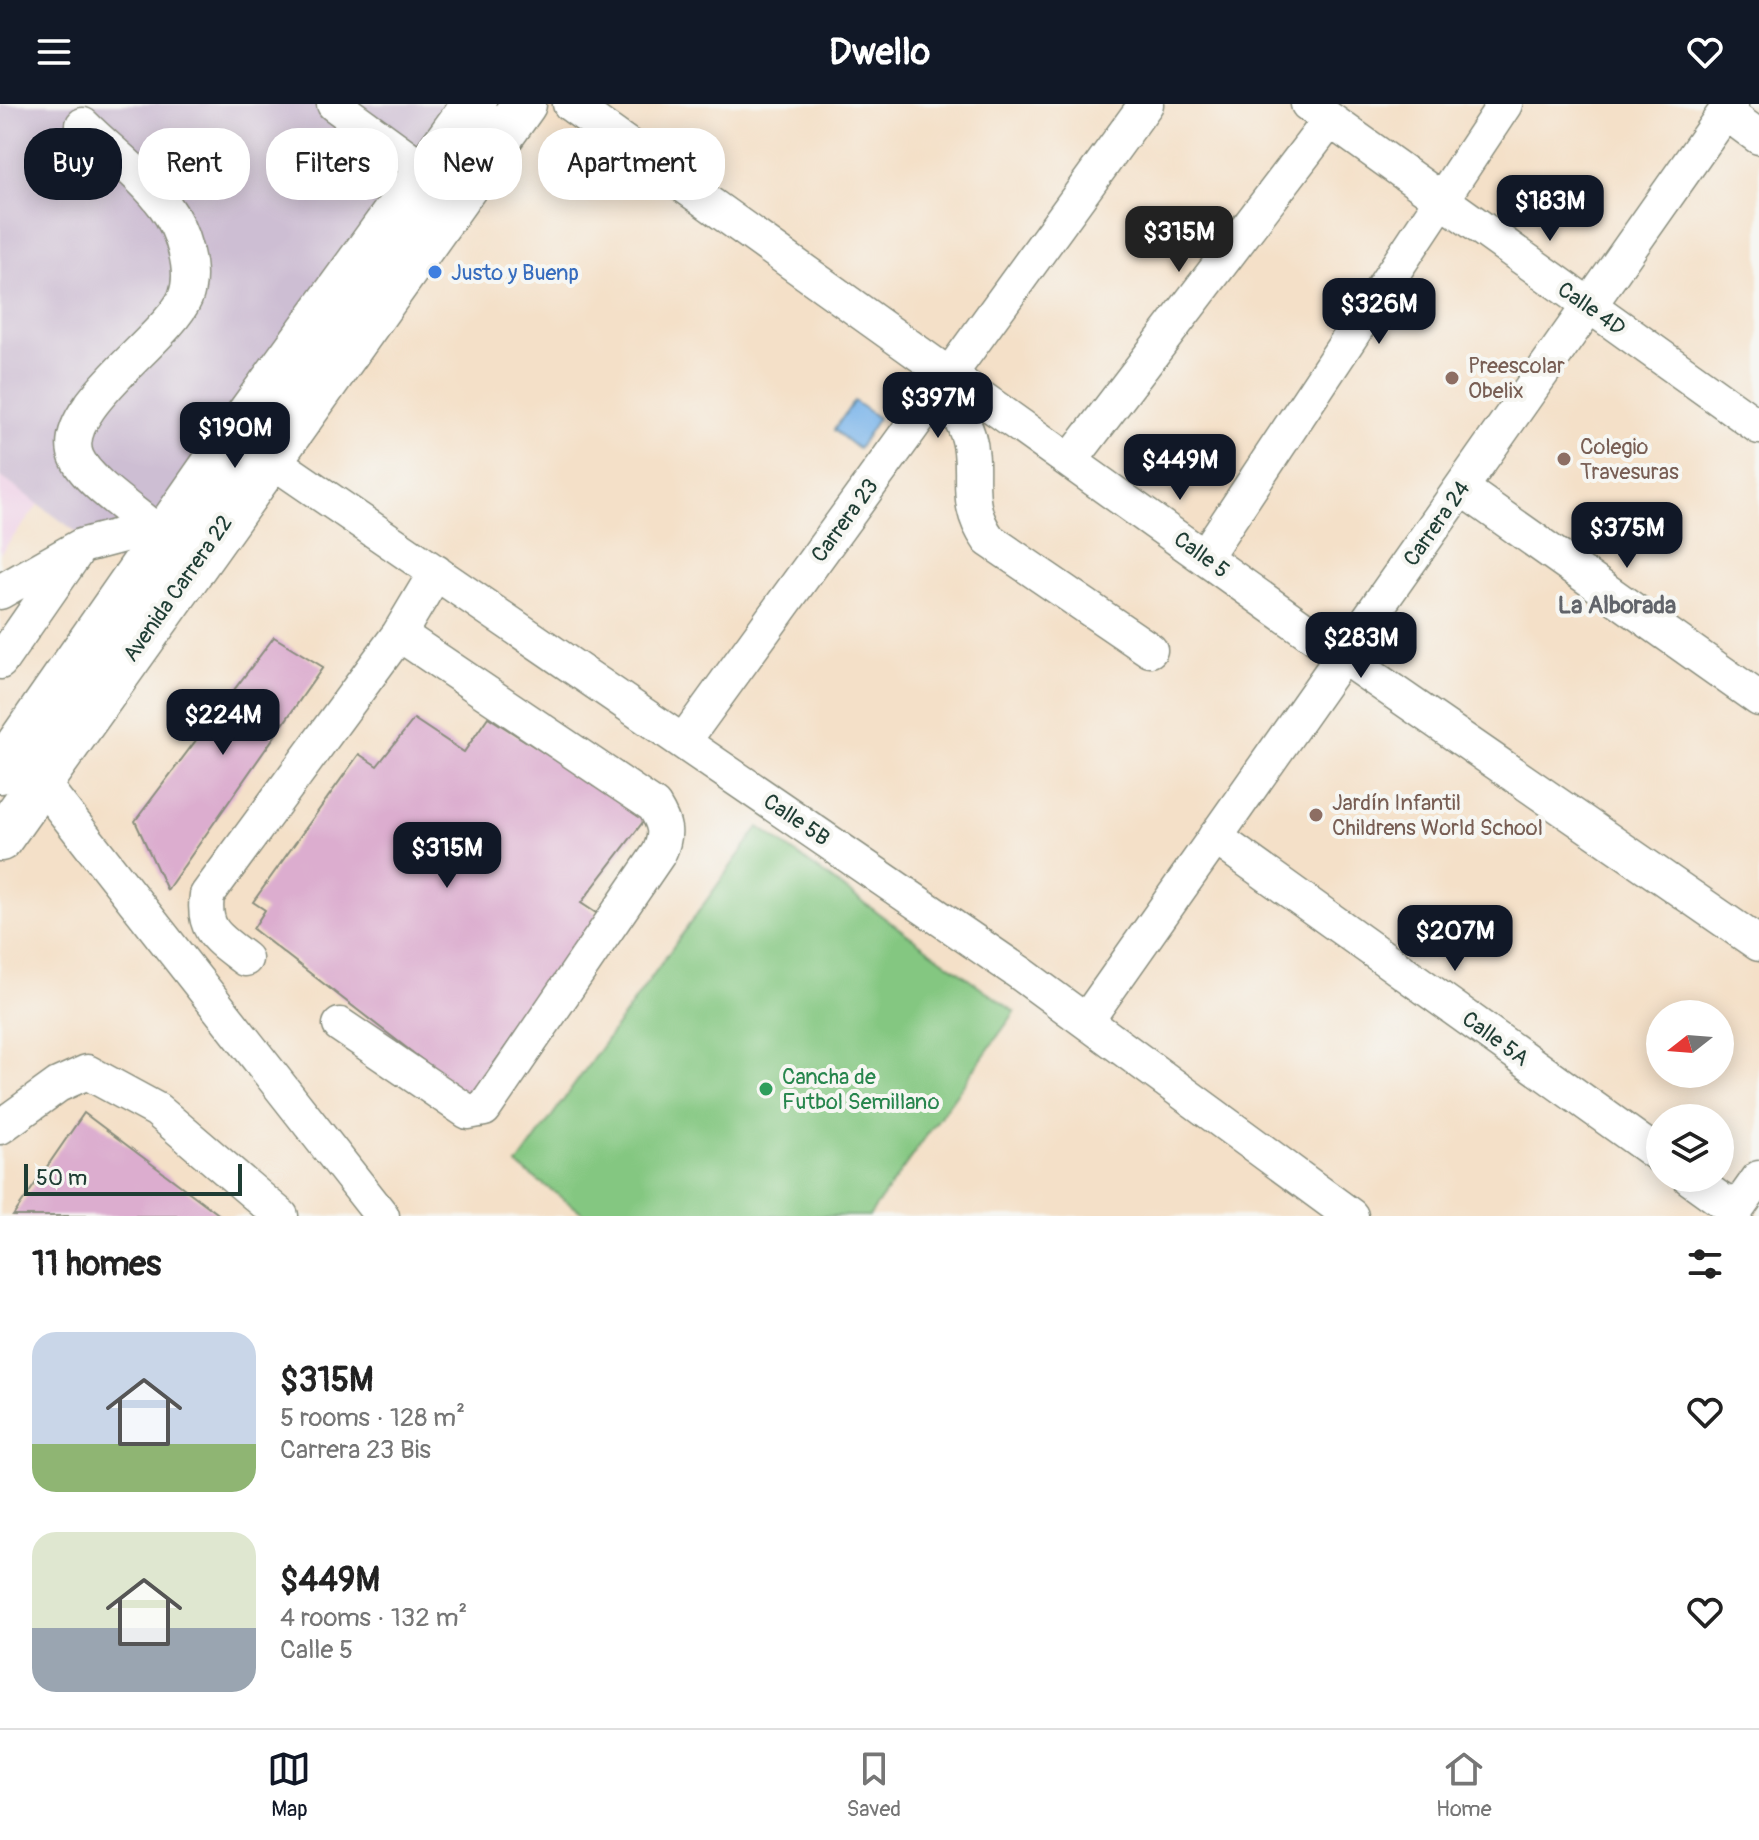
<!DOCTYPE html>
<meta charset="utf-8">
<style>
body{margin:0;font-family:Pangolin,sans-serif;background:#f2f2f2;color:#222;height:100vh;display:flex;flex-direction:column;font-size:30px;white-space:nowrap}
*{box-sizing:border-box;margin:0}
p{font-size:26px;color:#767676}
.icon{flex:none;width:44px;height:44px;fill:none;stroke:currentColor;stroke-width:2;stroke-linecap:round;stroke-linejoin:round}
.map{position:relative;height:1112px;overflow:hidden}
.sheet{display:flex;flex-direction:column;background:#fff;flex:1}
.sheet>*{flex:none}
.guide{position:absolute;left:24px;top:24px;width:800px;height:72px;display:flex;gap:16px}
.needle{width:52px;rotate:253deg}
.controls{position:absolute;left:1646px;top:896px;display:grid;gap:16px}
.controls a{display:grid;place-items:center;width:88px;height:88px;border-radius:50%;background:#fff;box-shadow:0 4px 20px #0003;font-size:40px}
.scale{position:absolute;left:24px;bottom:20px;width:218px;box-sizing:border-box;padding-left:8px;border:4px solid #1f3d34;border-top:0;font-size:22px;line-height:28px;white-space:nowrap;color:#1f3d34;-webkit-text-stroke:6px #f6f6f2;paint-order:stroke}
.price{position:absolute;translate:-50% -68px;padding:0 18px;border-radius:16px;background:#111827;color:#fff;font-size:26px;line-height:52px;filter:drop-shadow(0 2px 4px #0008)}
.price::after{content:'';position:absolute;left:50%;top:48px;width:24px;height:18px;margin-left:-12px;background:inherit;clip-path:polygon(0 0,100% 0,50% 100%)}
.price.current{background:#222;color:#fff}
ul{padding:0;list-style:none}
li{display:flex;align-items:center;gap:24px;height:200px;padding:0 32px}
li span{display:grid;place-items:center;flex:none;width:224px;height:160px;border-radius:24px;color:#555}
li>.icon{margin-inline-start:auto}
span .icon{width:96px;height:96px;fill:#fffc;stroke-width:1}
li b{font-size:34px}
h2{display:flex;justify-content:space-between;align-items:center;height:96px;padding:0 32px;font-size:34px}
.pill{padding:0 28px;border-radius:32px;background:#fff;box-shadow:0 4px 20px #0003;font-size:28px;line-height:72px}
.pill.current{background:#111827;color:#fff}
header{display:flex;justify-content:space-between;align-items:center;height:104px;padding:0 32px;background:#111827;color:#fff;font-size:36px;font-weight:700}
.dock{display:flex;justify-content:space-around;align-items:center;height:112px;border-top:2px solid #e0e0e0;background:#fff;font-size:22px;color:#767676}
.dock a{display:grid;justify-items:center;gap:4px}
.dock .current{color:#111827}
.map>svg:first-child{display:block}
.built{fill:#efd0e7}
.industrial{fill:#cdbed3}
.green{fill:#84c781;stroke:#52825a;stroke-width:2}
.water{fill:#79b4ea;stroke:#4c788f;stroke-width:2}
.building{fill:#dcadcf}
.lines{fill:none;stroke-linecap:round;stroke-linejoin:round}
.minor-casing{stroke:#8a8e7e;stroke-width:37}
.major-casing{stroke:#8a8e7e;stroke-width:47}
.minor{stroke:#fff;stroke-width:34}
.major{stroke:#fff;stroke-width:44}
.shop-dot{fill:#3f7fe0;stroke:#f6f6f2;stroke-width:3}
.education-dot{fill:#8d6e63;stroke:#f6f6f2;stroke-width:3}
.leisure-dot{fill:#2e9e5b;stroke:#f6f6f2;stroke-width:3}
.labels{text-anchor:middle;stroke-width:8;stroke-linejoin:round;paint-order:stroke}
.shop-label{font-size:22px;fill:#366cbe;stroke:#f6f6f2;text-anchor:start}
.street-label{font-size:22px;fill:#1f3d34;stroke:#f6f6f2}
.education-label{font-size:22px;fill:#785e54;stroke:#f6f6f2;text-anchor:start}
.leisure-label{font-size:22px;fill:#27864d;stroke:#f6f6f2;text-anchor:start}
.neighbourhood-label{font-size:24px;font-weight:bold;fill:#61646a;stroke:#f6f6f2}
</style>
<header><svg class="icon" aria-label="menu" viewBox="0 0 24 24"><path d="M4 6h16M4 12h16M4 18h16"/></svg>Dwello<svg class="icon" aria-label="heart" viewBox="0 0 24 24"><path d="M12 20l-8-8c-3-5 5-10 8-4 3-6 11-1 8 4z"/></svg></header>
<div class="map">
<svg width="1759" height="1112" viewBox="0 0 1759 1112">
<rect width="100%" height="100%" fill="#f6f6f2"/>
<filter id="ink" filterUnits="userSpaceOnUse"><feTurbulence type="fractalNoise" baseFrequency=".0125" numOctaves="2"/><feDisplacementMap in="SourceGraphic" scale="16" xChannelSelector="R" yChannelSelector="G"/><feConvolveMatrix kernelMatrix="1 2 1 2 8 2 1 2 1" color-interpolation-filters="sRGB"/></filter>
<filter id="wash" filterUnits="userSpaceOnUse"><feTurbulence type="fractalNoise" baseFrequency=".006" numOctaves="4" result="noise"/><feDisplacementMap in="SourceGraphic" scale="32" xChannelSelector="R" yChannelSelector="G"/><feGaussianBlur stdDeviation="1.8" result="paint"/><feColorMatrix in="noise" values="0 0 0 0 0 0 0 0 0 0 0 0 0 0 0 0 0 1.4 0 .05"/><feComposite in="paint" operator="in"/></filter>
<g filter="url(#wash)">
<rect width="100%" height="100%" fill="#f4e0c8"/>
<path class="built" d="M0,372L39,400L0,450Z"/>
<path class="industrial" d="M0,0H467L131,468L0,372Z"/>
<path class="green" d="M759,723L1015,908L869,1112H587L517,1061Z"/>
<path class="water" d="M854,297L878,314L858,345L834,326Z"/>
<g id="blocks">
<path class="building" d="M274,533L323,563L167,786L135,717Z
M488,613L646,714L581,799L599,811L470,993L253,825L265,806L253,798L359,650L377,662L414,615L464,648Z
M84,1009L221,1112H13Z"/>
</g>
</g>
<g filter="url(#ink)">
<use href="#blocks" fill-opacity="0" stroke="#8a8e7e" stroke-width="2"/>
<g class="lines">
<defs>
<path id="minor" d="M334,0L426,67
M570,0L1342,552L1759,840
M1308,0L1759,323
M1725,8L1759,33
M83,21C109,47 143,72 165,102C182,125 196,167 185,194C167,236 55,306 77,354C87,377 133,407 152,424
M938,286C1000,347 950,382 989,436L1150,546
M251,342L1020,869L1351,1112
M1071,356L1330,16
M1461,384L1759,595
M1205,452L1505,0
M0,488L81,442L168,419
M0,558L75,450
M683,638L1146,0
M41,678L382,1112
M1215,733L1660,1052
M245,855C218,834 202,827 207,791L399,530L436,468
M1086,917L1731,0
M340,921L468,1008L484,1005L659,749C668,729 665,720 654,702L399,530
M0,1023L58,981L87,968L157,1006L281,1112
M1690,1074L1736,1107
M1732,1112L1759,1074"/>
<path id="major" d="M0,667L234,331L474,0
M0,735L524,0"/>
</defs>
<use href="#minor" class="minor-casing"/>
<use href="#major" class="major-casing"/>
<use href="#minor" class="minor"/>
<use href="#major" class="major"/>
</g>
</g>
<circle class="shop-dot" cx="435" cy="168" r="8"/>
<g class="education-dot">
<circle cx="1452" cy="274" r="8"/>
<circle cx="1564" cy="355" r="8"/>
<circle cx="1316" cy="711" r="8"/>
</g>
<circle class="leisure-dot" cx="766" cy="985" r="8"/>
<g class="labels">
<g class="shop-label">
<text x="451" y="176">Justo y Buenp</text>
</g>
<g class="street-label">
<text transform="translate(1592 204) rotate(35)" y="8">Calle 4D</text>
<text transform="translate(844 416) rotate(-54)" y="8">Carrera 23</text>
<text transform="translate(1436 419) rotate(-55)" y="8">Carrera 24</text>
<text transform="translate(1202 450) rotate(36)" y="8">Calle 5</text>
<text transform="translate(177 484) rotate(-55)" y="8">Avenida Carrera 22</text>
<text transform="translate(797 715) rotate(34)" y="8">Calle 5B</text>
<text transform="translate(1496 934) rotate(36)" y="8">Calle 5A</text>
</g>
<g class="education-label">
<text x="1468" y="269">Preescolar<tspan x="1468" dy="25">Obelix</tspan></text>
<text x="1580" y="350">Colegio<tspan x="1580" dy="25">Travesuras</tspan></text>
<text x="1332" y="706">Jardín Infantil<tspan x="1332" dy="25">Childrens World School</tspan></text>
</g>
<g class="leisure-label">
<text x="782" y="980">Cancha de<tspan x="782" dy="25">Futbol Semillano</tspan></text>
</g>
<g class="neighbourhood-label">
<text x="1617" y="509">La Alborada</text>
</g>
</g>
</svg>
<div class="controls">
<a><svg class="needle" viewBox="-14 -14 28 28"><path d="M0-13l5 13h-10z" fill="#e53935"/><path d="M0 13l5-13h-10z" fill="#767676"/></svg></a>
<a><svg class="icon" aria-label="layers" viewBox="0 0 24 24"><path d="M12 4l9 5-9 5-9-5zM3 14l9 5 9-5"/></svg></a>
</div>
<div class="scale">50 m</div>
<b class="price" style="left:1550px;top:139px">$183M</b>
<b class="price current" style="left:1179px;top:170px">$315M</b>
<b class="price" style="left:1379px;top:242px">$326M</b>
<b class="price" style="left:938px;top:336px">$397M</b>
<b class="price" style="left:235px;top:366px">$190M</b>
<b class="price" style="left:1180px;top:398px">$449M</b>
<b class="price" style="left:1627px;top:466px">$375M</b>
<b class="price" style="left:1361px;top:576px">$283M</b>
<b class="price" style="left:223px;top:653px">$224M</b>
<b class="price" style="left:447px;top:786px">$315M</b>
<b class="price" style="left:1455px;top:869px">$207M</b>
<div class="guide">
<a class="pill current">Buy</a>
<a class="pill">Rent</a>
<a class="pill">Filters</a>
<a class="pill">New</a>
<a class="pill">Apartment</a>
</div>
</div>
<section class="sheet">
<h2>11 homes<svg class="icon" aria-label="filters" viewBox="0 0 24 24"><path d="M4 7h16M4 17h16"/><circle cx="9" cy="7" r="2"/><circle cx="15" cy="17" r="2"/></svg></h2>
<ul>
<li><span style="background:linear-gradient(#c9d6e8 70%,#8fb573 0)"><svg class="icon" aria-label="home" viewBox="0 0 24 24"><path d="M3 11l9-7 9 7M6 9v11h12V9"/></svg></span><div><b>$315M</b><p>5 rooms · 128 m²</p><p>Carrera 23 Bis</p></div><svg class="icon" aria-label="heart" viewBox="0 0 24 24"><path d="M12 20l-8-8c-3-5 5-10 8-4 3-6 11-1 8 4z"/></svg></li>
<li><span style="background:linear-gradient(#dfe7d0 60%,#9aa5b1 0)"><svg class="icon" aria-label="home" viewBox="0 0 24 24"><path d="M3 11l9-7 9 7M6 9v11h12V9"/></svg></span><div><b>$449M</b><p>4 rooms · 132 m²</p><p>Calle 5</p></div><svg class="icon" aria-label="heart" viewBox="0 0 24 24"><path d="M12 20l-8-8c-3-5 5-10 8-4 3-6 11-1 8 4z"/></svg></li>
</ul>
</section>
<nav class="dock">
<a class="current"><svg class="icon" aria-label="map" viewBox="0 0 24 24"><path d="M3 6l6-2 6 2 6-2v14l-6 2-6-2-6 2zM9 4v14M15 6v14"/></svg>Map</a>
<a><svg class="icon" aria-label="saved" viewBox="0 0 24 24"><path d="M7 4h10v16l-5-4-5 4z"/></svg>Saved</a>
<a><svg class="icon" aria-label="home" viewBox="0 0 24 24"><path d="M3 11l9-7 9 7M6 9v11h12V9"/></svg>Home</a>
</nav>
